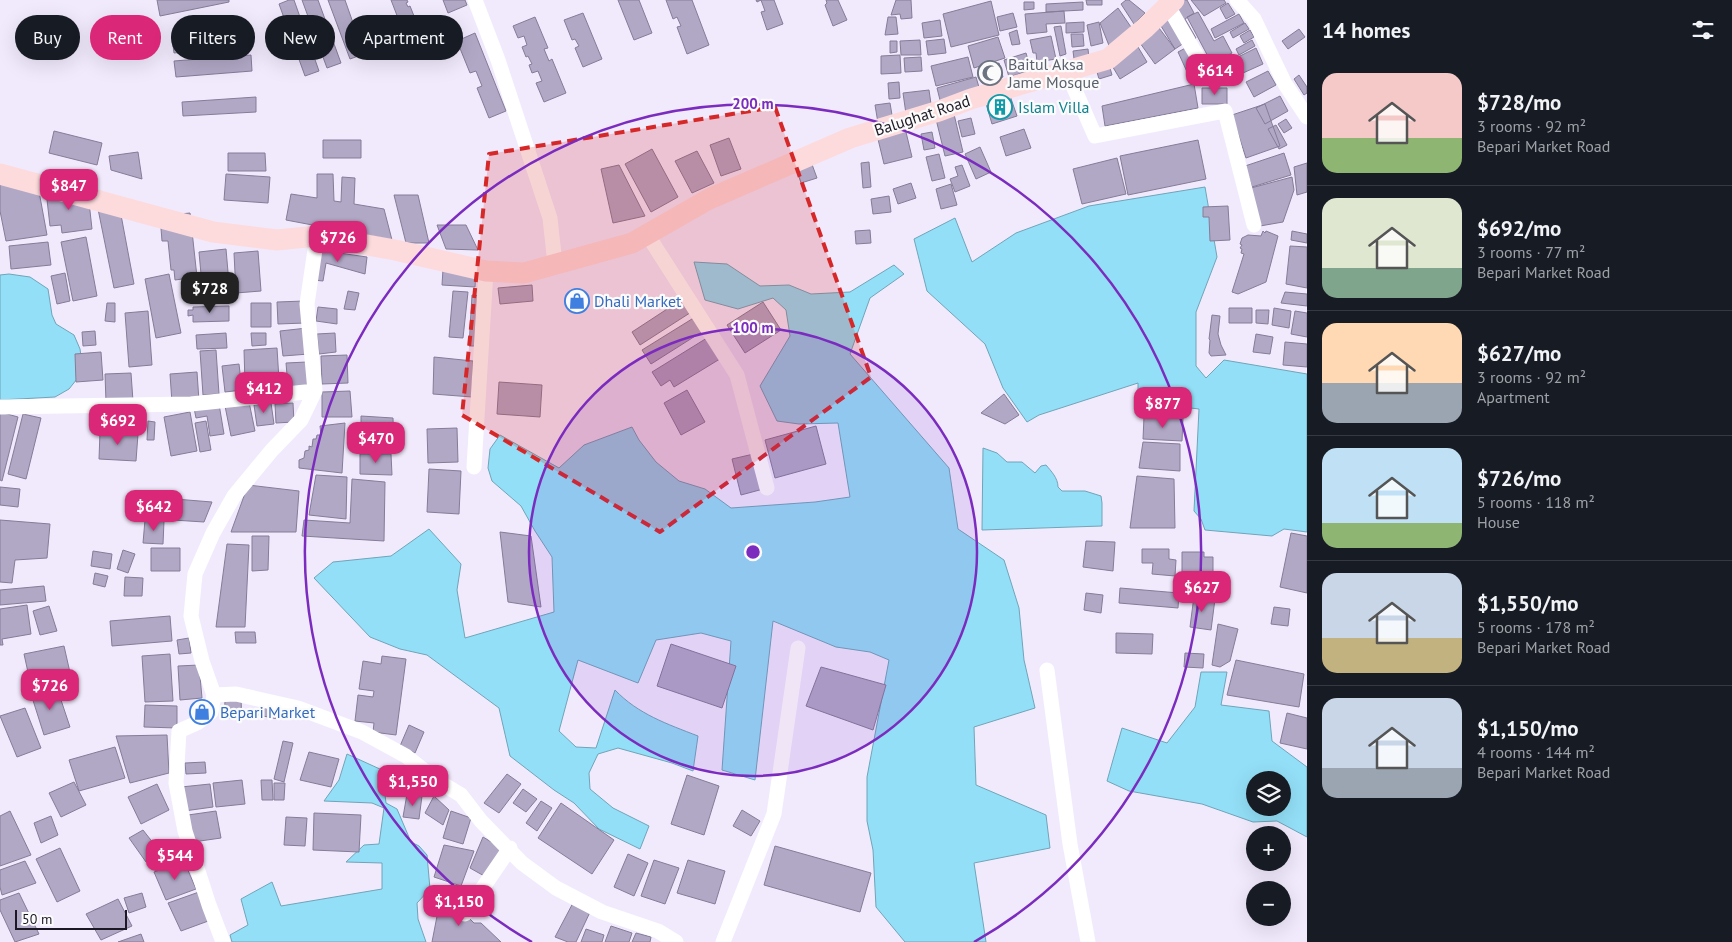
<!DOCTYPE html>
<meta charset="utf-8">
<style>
body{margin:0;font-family:"PT Sans",sans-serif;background:#20242c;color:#f1f3f6;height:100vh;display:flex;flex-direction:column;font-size:19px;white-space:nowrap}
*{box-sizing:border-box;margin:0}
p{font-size:16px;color:#9ea1a6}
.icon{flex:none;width:28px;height:28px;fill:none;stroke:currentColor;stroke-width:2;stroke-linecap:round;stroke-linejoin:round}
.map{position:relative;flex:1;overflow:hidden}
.drawer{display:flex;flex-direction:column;background:#171b24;width:425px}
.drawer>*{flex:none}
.top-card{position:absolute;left:15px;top:15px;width:475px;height:45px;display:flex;gap:10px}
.controls{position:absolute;left:1246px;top:771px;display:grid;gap:10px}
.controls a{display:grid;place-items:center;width:45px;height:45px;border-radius:50%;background:#171b24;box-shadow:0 5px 20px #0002;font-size:25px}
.scale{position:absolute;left:15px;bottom:12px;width:112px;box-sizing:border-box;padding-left:5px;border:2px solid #1d1924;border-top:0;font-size:14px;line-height:18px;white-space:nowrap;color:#1d1924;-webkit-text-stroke:4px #fbfbfb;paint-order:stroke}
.price{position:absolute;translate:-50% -42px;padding:0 11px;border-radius:10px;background:#db2777;color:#fff;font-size:16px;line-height:32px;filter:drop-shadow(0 1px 2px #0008)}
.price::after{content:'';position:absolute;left:50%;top:30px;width:15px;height:11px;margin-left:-8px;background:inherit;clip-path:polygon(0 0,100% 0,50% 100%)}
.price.active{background:#222;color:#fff}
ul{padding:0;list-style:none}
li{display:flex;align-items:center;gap:15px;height:125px;padding:0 15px}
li+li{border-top:1px solid #363941}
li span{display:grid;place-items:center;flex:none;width:140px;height:100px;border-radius:15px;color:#555}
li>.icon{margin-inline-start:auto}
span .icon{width:60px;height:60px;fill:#fffc;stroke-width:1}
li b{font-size:21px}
h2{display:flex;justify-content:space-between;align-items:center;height:60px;padding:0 15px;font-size:21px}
.pill{padding:0 18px;border-radius:22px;background:#171b24;box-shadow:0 5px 20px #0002;font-size:18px;line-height:45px}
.pill.active{background:#db2777;color:#fff}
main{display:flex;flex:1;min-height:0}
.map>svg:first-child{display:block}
.water{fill:#93dff7;stroke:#70a4b8;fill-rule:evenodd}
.building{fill:#b1a8c6;stroke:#857c98}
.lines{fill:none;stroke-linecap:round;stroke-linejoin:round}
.street{stroke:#fff;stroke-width:15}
.secondary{stroke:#fddbdd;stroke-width:21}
.marked{fill:#d62828;fill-opacity:0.2;stroke:#d62828;stroke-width:4;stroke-dasharray:10 6;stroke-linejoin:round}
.ring{fill:none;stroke:#7b2cbf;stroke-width:2.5}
.labels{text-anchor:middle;stroke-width:4.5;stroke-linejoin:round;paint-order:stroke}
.worship-label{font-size:16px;fill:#5b616d;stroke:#fbfbfb;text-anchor:start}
.culture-label{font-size:16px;fill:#0d838f;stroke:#fbfbfb;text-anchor:start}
.street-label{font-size:16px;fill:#1d1924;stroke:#fbfbfb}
.shop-label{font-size:16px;fill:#366cbe;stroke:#fbfbfb;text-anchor:start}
.centre{fill:#7b2cbf;stroke:#fbfbfb;stroke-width:2.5}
.ring-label{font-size:15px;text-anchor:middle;font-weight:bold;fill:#7b2cbf;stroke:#fbfbfb;stroke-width:4.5;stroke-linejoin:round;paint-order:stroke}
</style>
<main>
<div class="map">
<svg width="1307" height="942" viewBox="0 0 1307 942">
<rect width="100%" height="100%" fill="#f1eafd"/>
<path class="water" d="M1205,187L1217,257L1196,312V366L1206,378L1224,360L1307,374V532L1284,529L1272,536L1205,530L1201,519L1194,511L1199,409L1174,406L1138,407V383L1039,415L1027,422L1003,388L985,344L927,291L914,239L955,218L972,262L1016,233L1089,206Z
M694,262L727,264L760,286L789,285L811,294L850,292L894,265L904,274L870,298L850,354L949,468L958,529L1004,560L1019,608L1024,660L1035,708L974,727L976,785L1046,815L1050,848L974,863L986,942H905L876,907L873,850L867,821V777L889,660L870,652L836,647L773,621L755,780L722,770L731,641L701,633L656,640L638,683L578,660L559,731L576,747L596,748L615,690C638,714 667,724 698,736L693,771L672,763L618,748L598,754L589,773L590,789L613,808L649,826L640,849L599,829L574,803L554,790L510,756L499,708L427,655L400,649L370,637L314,578L333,562L391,556L429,529L461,564L457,590L465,638L554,612L552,557L535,531L521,506L492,481L488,468L490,449L500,435L559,468L584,445L632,427L639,440L656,462L679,481L705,489L731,508L815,502L850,497L838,423L799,424L777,421L760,386L790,336L786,310L773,298L738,309L705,300Z
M9,274L30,277L48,289L52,315L56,324L74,335L80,349L82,363L77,379L69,389L55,397L0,400V275Z
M983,448L997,453L1007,462H1022L1035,473L1041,466L1046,465C1051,471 1058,478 1058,487L1062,491H1085L1101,496L1102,503V526L982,530Z
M1201,672H1227L1221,705L1269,711L1272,741L1307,767V837L1277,821L1253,822L1202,804L1129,791L1107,781L1122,728L1167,743L1195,707ZM1255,780H1282V808H1255Z
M347,754L382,770L386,803L397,809L411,842L419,846L427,855L430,889L417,903L418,919L426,942H232L230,935L248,925L241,899L272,882L281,906L382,889V863L346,862L364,845L379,844L384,808L372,803L324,801L339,780Z"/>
<path class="building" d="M157,0H229V2L160,16Z
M289,0H294L319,71L305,76L279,4Z
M302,0H318L341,63L327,68Z
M328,0H345L364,54L350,59Z
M391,0H407L408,2L406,3L408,7L410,6L418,26L416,27L418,33L420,32L425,44L410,49Z
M443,0H465L467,5L448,13Z
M618,0H639L652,33L634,40Z
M666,0H692L709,45L687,54L677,27L681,26L677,17L673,19Z
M756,0H774L783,24L767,30L761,12L765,11L761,0L757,2Z
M826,0H838L847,20L833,26L825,5L827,3Z
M896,0H911L912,18L901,19L900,14L891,15Z
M1086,0H1102V5H1087Z
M1126,0H1129L1145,13L1134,24L1121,4Z
M1184,0H1187L1194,13L1185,19L1196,38L1192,41L1172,7Z
M1191,0H1224L1226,3L1204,16Z
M991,1L999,35L951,47L943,14Z
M1024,2H1034V9L1024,10Z
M1083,2V10L1046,12V4Z
M1228,3L1235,14L1226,19L1220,8Z
M1118,8L1133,30L1110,48L1100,23Z
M1064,11L1065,23L1046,24L1047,32L1027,34L1025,14Z
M1173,12L1190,39L1175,49L1158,21Z
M1198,12L1214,41L1223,36L1232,53L1212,64L1187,17Z
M583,13L602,59L583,67L575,48L579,46L575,39L572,40L564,20Z
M1013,13L1017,27L1000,31L997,17Z
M1239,14L1244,23L1215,38L1211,29Z
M535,17L548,48L544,49L549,61L552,59L566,93L544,102L536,83L542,81L538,71L532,73L529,65L532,64L528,56L526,57L522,47L527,45L524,36L518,38L513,26Z
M888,17H896L898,34L885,35Z
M940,20L942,36L924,38L922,23Z
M1084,22V32L1066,33V23Z
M1099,22L1103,43L1091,46L1087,25Z
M1245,23L1249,29L1233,38L1230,32Z
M1061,26L1066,54L1060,56L1054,27Z
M1159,28L1175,49L1155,64L1140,43Z
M250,29L251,45L174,53L172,37Z
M1299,29L1305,37L1288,49L1282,41Z
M1017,30L1020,44L1012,45L1009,33Z
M1250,30L1254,37L1244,43L1240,36Z
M475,33L506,111L489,118L477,88L482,86L476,71L470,73L457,41Z
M1071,34H1083L1084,46L1072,47Z
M1051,36L1056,59L1037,62L1036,53H1033L1030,40Z
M998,37L1005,58L974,68L968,46Z
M944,39L946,53L928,55L926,41Z
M920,40L921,55H901L900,41Z
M1252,40L1255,46L1239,55L1236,49Z
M890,41H897V52L890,53Z
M1193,44L1204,66L1188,74L1178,52Z
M1138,47L1147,62L1120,79L1111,64Z
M1256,48L1263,64L1243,73L1236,58Z
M1088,49L1089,58L1074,59L1073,51Z
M1026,53L1031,70L1009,77L1004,60Z
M251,55L252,71L176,77L174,61Z
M900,55L901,73L881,74V56Z
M921,57L922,71L905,72L904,58Z
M968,57L973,77L936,86L931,66Z
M999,63L1003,77L982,83L978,70Z
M1110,68L1112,75L1099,79L1097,72Z
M1268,71L1276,85L1254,97L1246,82Z
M1299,75L1307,87V93L1304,95L1294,79Z
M976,77L981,94L941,104L937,88Z
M899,82L900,98L889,99L888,83Z
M1194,84L1198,108L1105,126L1102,106Z
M1202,88H1227V104H1202Z
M929,90L932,111L906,114L903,93Z
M1008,90L1017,116L992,124L984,97Z
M1280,96L1288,111L1265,124L1256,108Z
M256,97V112L183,116L182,102Z
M890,103L893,121L878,123L875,105Z
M1265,104L1280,146L1246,158L1232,115Z
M953,110L963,152L945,156L935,115Z
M971,118L975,134L962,137L958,121Z
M1286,119L1292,128L1284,133L1278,124Z
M1276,125L1287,145L1279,149L1268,129Z
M905,128L912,157L884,164L877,135Z
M1024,129L1031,148L1006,156L1000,137Z
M54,131L102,143L97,165L49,153Z
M932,132L935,148L924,150L921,134Z
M729,138L741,169L721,176L710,145Z
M323,140H361V158H323Z
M1198,140L1206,179L1128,195L1120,156Z
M980,147L991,172L976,179L965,154Z
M652,149L678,197L651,212L625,164Z
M697,151L714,183L692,193L675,161Z
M138,152L142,179L111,170L109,156Z
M228,153H265L266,171H228Z
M1284,153L1291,175L1252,187L1245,166Z
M939,154L945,178L932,181L926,157Z
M1117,158L1126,194L1082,204L1073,169Z
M810,159L817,178L801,183L795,165Z
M869,162L871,187L863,188L861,163Z
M1307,163V192L1297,195L1294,167Z
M619,165L645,216L613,223L601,169Z
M962,165L970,186L955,192L950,179L958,176L955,167Z
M226,174L270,177L268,203L224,200Z
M317,174H333L334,201L341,202L342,177L355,178L354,204L384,209L392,240L286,220L291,194L317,198Z
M36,175L47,235L6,241L0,211V181Z
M1292,177L1294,190L1283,222L1260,226L1251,188Z
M911,183L916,198L898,204L893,189Z
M951,184L957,205L941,209L936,189Z
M46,191L88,193L92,229L62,233L61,225L50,226Z
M394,195H418L429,243H406Z
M889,196L891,212L873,214L871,199Z
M118,199L134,284L114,288L97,204Z
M1228,206L1230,240L1210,241L1209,217H1203V207Z
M190,213L197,277L175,280L174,270H171L168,241H162L160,216Z
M437,225H466L478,250L446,249Z
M870,230L871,243L856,244L855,231Z
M1263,231L1265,233L1266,231L1278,236L1266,282L1238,294L1232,292L1244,254L1241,253L1242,249L1240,248L1242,245L1240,244L1242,238L1248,235L1261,236Z
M1292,231L1307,234V243L1291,240Z
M86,237L97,296L73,301L61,242Z
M48,242L51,265L11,269L9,246Z
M1290,246L1307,247V288L1286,284Z
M226,249L230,295L203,296L199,252Z
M318,250L367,257L365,274L326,263L323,281L313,280Z
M258,251L261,291L236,293L234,253Z
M443,269L476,271L475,287L442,285Z
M65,273L70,301L57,304L51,276Z
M169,274L181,333L156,338L145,279Z
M532,285L533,301L500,304L498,288Z
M348,291L359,293L355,310L344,309Z
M453,291L468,292L463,338L449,337Z
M1285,292L1307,294V306L1281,303Z
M472,295L482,296L479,346H469Z
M687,296L696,309L640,345L632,332Z
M304,301L305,323L278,324L277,302Z
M763,302L781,330L745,353L727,325Z
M107,303H115V322L105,321Z
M251,303H271V327H251Z
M229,306V321L193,322V315L188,316V310H193V307Z
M318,307L337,309V324L316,321Z
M1229,308H1252V323H1229Z
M1274,308L1291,311L1289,328L1272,325Z
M1256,310H1269L1268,324L1256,323Z
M148,311L152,365L129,367L125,313Z
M1295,311L1307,313V337L1291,334Z
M700,314L708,328L651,364L642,350Z
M1212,315L1220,316L1218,334L1221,345L1226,355L1211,356L1209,353L1210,340L1209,339Z
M307,328L309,354L283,356L280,331Z
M95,331L96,345L83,346L82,332Z
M226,333L227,348L197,349L196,335Z
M251,333H266V345L252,346Z
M335,333L336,352L319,354L317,334Z
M715,333L728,354L674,387L670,380L661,386L652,372Z
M1256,334L1273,337L1270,354L1253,352Z
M1285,342L1307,344V367L1283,365Z
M277,348L279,380L245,383L244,350Z
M216,350L219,394L203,395L200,351Z
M101,352L103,380L76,382L75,354Z
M347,355L348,383L322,384L321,356Z
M434,357L473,361L472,397L433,394Z
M307,362L308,386L288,387L286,363Z
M239,364L242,390L225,392L222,366Z
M197,372L199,401L172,403L170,374Z
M131,373L133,401L106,402L105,374Z
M499,382L542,385L540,417L497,414Z
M687,390L705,422L681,435L664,403Z
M350,391L352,417H322V392Z
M1004,394L1019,415L1005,424L981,413Z
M249,402L255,431L231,436L225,406Z
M271,403L274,424L257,426L254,405Z
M293,403L294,422L276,423L275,404Z
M219,404L224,434L210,436L207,416L196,418L194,408Z
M0,412L18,417L2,481L0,480Z
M190,412L197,451L171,456L164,417Z
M23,414L41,418L26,479L8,474Z
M361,416L393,418L394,451L361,450Z
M1144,417L1183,418L1182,441L1143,439Z
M148,421L155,422L154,440H147Z
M206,421L211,450L200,452L195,423Z
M345,423L342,473L299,468V460L304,458L305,451L309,450V446L312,447L313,439H316L317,435H321L320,426Z
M816,426L826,464L775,478L765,440Z
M457,428L458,462L428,463L427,429Z
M100,432L138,434L136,461L99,459Z
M1143,442L1180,444V471L1139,468Z
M758,453L767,488L741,495L732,459Z
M360,454H391L392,475L360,474Z
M429,469L461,471L459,514L427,512Z
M316,475L347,477L346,519L309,515Z
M1137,476L1174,479L1175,528H1130Z
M352,479L385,482L384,541L302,536L304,520L350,523Z
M248,485L299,491L296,532H231Z
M0,487L20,489L18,507L0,505Z
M175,499L212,502L204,522L173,520Z
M0,520L50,524L47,558L15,560L12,583L0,582Z
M145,520L164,521L163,544L143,543Z
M500,532L531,536L541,607L508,602Z
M1291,533L1307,536V593L1280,587Z
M252,536H269L268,570L252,571Z
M1086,541L1115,542L1113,571L1083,567Z
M227,544L249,545L245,627H216Z
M151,548H180V571H151Z
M1142,549H1169V559L1176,560L1175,576L1152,574L1153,563H1142Z
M123,550L135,554L128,573L117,569Z
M93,551L112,554L110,569L91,566Z
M1182,552H1204V557H1213V580H1182Z
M95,573L108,576L105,587L93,584Z
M125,577L143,578L142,596H124Z
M44,586L46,601L0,605V590Z
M1120,588L1179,593L1178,608L1119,603Z
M1086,593L1103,595L1101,613L1084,610Z
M1194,596L1215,599L1211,630L1190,627Z
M27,605L31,634L2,639L3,645H0V609Z
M49,606L57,631L40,635L33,611Z
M1274,607L1290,609L1288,626L1271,624Z
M170,616L172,641L112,646L110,621Z
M1218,624L1238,629L1230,661L1220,667L1212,665Z
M235,632H255L256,643H236Z
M1116,633L1153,634L1152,654L1116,653Z
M189,638L191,653L179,654L177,640Z
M671,644L736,666L722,708L657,686Z
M64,646L71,677L31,686L24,654Z
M1185,653L1204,654L1203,668L1184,667Z
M170,654L173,701L145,702L142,656Z
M382,656L406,659L396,735L373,732L374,723L355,721L358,695L373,697L374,691L359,689L363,661L381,664Z
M1236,660L1304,674L1299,707L1227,695Z
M199,665L202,698L180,700L178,666Z
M821,667L886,685L873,730L806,706Z
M57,688L70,727L44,735L31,694Z
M241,700L242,719L224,718L225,701Z
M260,704L280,708L278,719L258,715Z
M145,705L177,706V728L144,727Z
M25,708L41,748L17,757L0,716Z
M1287,713L1307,718V749L1280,743Z
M409,725L424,732L415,753L400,746Z
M167,735L169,773L130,783L116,736Z
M283,741L293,743L284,782L274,779Z
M115,747L125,778L79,791L69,760Z
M309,752L339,759L331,787L300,780Z
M205,762L206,773L186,774L185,763Z
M507,774L521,784L499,813L484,803Z
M687,775L719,786L704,835L671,824Z
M242,780L245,804L216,807L213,783Z
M261,780H272L273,800H262Z
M74,782L86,805L61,817L49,793Z
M274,783H285L284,800H274Z
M157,784L169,810L141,824L128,797Z
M210,784L213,807L184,811L181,787Z
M523,789L537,799L526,812L513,803Z
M407,794L422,796L419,819L403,817Z
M434,796L449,810L443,825L425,813Z
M541,801L552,808L537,831L526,823Z
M561,803L614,840L592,874L538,838Z
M742,810L760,821L751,836L733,826Z
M10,811L31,855L0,866V816Z
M216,811L221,838L193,842L188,815Z
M451,811L471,818L463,844L443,838Z
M314,813L361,815L359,852L313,850Z
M51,816L58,835L41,843L34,823Z
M286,817L307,818L305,846L284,845Z
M143,830L161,853L146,862L129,838Z
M483,837L503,849L486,877L470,868Z
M444,845L474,851L461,886L434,877Z
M775,846L871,873L860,912L764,885Z
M60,848L80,891L57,902L36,859Z
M628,854L648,863L634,896L614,887Z
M654,860L679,868L665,904L641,896Z
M688,860L725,871L715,904L677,893Z
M25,861L36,883L2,895L0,887V870Z
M184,861L196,889L166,900L154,872Z
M199,892L211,920L181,931L168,903Z
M19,893L39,934L15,942L0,910V900Z
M142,893L146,907L129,913L124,898Z
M453,897L465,914L474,923H481L501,942H432L438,911Z
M118,899L132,926L101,940L86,914Z
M574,901L591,910L576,942H568L555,937Z
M611,926L632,933L629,942H605Z
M586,929L604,935L602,942H581Z
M636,933L651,937L650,942H632Z
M141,934L144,942H118Z"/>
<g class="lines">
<path class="street" d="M475,0L498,60L550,218L555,264
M1237,0L1254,19L1285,84L1307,117
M1168,6L1201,63
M1067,72L1095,136L1225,111L1254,225
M647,234L737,375L767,488
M317,236L307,304L315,391L301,420L272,450L234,496L213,533L195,574L191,616L202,661L214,695L236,694L298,708L362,732L406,756L436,780L461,795L481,821L522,863L556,888L602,912L658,931L676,942
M0,407L191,404L315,391
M474,467L486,271
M1047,670L1070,844L1088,942
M214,695L211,712L197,723L179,731L176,783L185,831L209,905L223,942
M465,914L510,848
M723,942L774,814L798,648"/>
<path class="secondary" d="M0,174L213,232L277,240L317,236L395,250L486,271L524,273L632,243L709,199L850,138L939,111L971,99L1108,59L1145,28L1174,0"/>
</g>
<path class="marked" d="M775,107L871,377L660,532L462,415L489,154Z"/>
<circle cx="753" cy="552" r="224" fill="#7b2cbf" fill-opacity=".12"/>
<g class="ring">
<circle cx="753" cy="552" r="224"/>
<path d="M532 942A448 448 0 1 1 974 942"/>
</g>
<defs>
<symbol id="mosque-ring" viewBox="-11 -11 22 22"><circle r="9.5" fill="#fbfbfb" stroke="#6b7280" stroke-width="1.5"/><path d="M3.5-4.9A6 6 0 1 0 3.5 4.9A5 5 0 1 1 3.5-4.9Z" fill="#6b7280"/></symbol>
<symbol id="building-ring" viewBox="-11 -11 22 22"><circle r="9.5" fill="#fbfbfb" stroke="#0f9aa8" stroke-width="1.5"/><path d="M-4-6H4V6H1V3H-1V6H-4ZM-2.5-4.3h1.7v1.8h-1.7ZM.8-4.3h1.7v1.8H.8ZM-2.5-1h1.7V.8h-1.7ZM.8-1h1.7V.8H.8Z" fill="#0f9aa8"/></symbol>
<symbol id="shop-ring" viewBox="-11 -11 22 22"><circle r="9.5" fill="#fbfbfb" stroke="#3f7fe0" stroke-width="1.5"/><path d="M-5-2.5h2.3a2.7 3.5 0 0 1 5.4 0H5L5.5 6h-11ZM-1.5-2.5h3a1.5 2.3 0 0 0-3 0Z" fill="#3f7fe0"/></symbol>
</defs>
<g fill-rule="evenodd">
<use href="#mosque-ring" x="976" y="59" width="28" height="28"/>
<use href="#building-ring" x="986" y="93" width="28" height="28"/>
<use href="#shop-ring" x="563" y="287" width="28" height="28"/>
<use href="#shop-ring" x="188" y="698" width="28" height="28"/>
</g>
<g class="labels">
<g class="worship-label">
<text x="1008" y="70">Baitul Aksa<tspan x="1008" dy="18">Jame Mosque</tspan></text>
</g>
<g class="culture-label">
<text x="1018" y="113">Islam Villa</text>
</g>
<g class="street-label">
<text transform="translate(922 115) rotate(-18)" y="6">Balughat Road</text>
</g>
<g class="shop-label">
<text x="594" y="307">Dhali Market</text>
<text x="220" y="718">Bepari Market</text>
</g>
</g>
<circle cx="753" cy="552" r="8" class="centre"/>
<g class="ring-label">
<text x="753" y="109">200 m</text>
<text x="753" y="333">100 m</text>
</g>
</svg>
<div class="controls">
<a><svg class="icon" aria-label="layers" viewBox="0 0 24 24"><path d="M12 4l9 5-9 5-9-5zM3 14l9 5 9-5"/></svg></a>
<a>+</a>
<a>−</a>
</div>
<div class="scale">50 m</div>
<b class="price" style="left:1215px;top:96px">$614</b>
<b class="price" style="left:69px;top:211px">$847</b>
<b class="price" style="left:338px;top:263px">$726</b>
<b class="price active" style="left:210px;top:314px">$728</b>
<b class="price" style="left:264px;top:414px">$412</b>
<b class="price" style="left:1163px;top:429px">$877</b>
<b class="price" style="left:118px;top:446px">$692</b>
<b class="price" style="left:376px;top:464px">$470</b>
<b class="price" style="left:154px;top:532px">$642</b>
<b class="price" style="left:1202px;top:613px">$627</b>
<b class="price" style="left:50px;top:711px">$726</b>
<b class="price" style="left:413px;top:807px">$1,550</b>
<b class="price" style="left:175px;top:881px">$544</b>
<b class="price" style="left:459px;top:927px">$1,150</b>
<div class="top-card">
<a class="pill">Buy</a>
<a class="pill active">Rent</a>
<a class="pill">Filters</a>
<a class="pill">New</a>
<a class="pill">Apartment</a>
</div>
</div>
<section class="drawer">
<h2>14 homes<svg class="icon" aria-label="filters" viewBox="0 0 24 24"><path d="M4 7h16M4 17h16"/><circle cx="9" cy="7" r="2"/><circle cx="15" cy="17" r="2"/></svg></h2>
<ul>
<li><span style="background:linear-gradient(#f6c9c9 65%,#8fb573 0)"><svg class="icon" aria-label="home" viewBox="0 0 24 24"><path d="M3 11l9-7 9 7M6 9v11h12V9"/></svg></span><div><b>$728/mo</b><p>3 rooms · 92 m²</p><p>Bepari Market Road</p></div></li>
<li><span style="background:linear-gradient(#dfe7d0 70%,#7fa58c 0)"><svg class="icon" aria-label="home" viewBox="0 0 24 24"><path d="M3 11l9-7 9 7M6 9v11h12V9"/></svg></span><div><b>$692/mo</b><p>3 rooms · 77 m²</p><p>Bepari Market Road</p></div></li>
<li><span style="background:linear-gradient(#ffd9b3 60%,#9aa5b1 0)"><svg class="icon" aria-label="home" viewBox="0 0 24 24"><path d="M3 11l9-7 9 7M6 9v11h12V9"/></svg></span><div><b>$627/mo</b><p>3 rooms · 92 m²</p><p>Apartment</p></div></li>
<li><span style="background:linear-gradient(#bfe0f5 75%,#8fb573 0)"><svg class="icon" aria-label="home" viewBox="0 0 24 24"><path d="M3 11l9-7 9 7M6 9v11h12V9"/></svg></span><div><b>$726/mo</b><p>5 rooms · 118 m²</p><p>House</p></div></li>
<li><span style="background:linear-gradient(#c9d6e8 65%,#c2b280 0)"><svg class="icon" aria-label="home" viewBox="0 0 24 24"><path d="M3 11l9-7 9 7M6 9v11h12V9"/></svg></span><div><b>$1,550/mo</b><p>5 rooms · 178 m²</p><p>Bepari Market Road</p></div></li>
<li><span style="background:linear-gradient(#c9d6e8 70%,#9aa5b1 0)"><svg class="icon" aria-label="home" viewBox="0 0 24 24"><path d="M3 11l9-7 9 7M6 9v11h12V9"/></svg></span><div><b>$1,150/mo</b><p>4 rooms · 144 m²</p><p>Bepari Market Road</p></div></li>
</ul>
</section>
</main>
